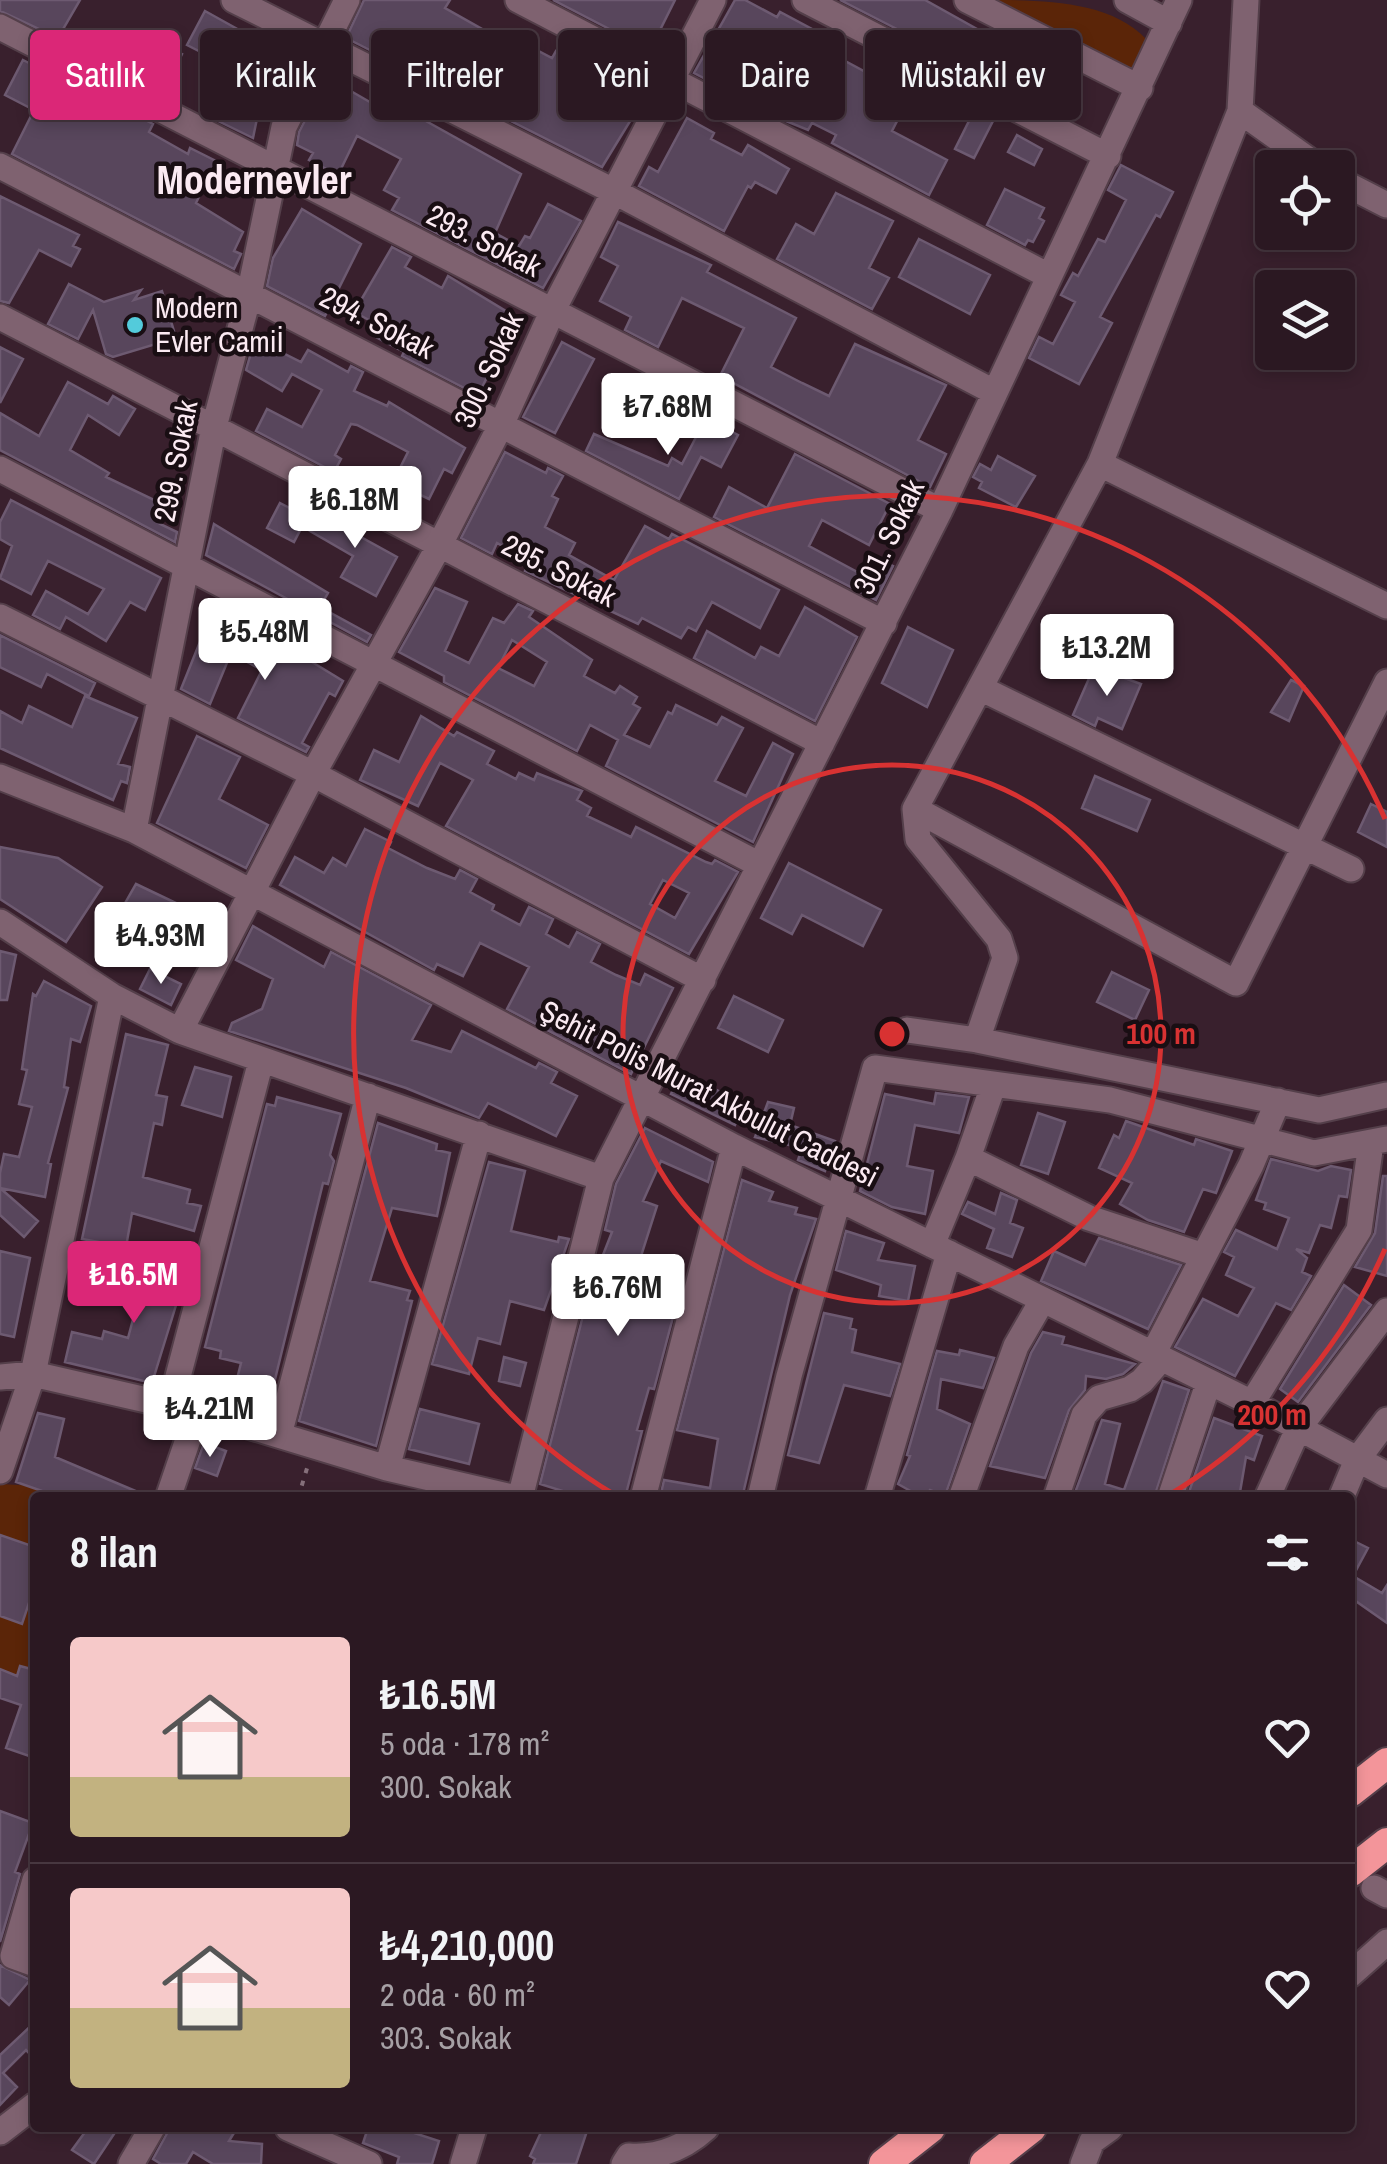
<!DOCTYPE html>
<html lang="tr">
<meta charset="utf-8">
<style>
body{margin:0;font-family:"Archivo Narrow",sans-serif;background:#33212a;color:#f1f3f6;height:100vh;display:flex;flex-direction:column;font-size:38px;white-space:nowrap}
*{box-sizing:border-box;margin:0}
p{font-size:32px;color:#a6a0a5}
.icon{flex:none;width:55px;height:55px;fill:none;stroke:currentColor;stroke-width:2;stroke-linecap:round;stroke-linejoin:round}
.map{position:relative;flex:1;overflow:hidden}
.details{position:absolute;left:30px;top:1492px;width:1325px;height:640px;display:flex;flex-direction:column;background:#2b1822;border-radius:10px;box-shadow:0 5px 15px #0003,0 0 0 2px #473740}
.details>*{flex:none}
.guide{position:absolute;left:30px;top:30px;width:1328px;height:90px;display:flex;gap:20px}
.controls{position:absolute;left:1255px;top:150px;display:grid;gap:20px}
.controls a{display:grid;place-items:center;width:100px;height:100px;border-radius:10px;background:#2b1822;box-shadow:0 5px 15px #0003,0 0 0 2px #473740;font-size:50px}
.price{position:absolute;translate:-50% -85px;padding:0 22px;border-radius:10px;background:#fff;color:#222;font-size:32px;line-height:65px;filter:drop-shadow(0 2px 5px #0008)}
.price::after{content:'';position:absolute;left:50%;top:60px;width:30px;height:22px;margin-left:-15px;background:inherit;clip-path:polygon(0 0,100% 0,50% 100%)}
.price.selected{background:#db2777;color:#fff}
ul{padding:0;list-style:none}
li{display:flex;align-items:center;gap:30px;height:250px;padding:0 40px}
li+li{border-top:2px solid #473740}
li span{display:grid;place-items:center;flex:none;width:280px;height:200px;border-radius:10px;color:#555}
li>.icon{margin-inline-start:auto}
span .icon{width:120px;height:120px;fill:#fffc;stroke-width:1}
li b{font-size:42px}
h2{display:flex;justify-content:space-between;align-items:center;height:120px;padding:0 40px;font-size:42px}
.tag{padding:0 35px;border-radius:10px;background:#2b1822;box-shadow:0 5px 15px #0003,0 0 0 2px #473740;font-size:35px;line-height:90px}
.tag.selected{background:#db2777;color:#fff}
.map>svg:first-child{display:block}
.green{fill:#5b2508}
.building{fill:#58465c;stroke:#6d5a71;stroke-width:2.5;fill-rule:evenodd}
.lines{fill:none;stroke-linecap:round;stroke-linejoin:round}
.minor-casing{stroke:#543f4a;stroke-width:29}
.highway-casing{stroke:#543f4a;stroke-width:34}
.path{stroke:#86707b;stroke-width:4;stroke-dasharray:5 8;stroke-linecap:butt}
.minor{stroke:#7f6270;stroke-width:25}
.highway{stroke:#f3959a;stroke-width:30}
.ring{fill:none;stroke:#d83232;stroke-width:5}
.poi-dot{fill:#53cbdb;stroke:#190e13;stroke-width:4}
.labels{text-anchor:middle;stroke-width:9;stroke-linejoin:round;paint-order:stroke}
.street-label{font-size:30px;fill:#fbeaf2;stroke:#190e13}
.poi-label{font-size:30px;fill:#fbeaf2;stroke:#190e13;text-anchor:start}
.district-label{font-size:40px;font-weight:bold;fill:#fbeaf2;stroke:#190e13}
.centre{fill:#d83232;stroke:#190e13;stroke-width:5}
.ring-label{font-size:30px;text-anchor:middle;font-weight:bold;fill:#d83232;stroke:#190e13;stroke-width:9;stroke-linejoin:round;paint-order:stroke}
</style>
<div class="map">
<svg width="1387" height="2164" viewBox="0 0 1387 2164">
<rect width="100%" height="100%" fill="#39202d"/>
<path class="green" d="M985,0C1040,0 1110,0 1146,39L1132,75Z
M0,1484L241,1497L35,1498V1694L0,1692Z"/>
<path class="building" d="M0,0H80L58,38L0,11Z
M364,0H450L445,8L521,51L525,44L552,58L556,51L643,100L602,167L346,38Z
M553,0H675L650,50Z
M735,0H745L777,17L780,12L827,37L821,48L875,77L882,64L917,82L892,131L947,160L929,195L832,143L836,135L812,123L808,130L786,121L694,73Z
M840,0H925L1056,73L1041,103Z
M205,11L277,51L252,99L259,109L253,138L212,118L240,72L187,45Z
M157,42L182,54L163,93L134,78Z
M23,60L43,70L39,77L83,99L85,95L132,113L153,124L149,132L188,154L190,148L216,161L196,203L243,232L234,251L241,254L234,269L12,154L32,114V109L5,95Z
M330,72L351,83L349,90L401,120L406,110L521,174L495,233L519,246L525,236L530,238L548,204L581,221L543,288L392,210L399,198L384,190L401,159L357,136L338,175L309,160L313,153L297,145L299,132Z
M975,109L994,119L974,158L955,149Z
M687,118L714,133L711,139L742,155L748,145L789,169L776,193L755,182L751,188L748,186L724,231L639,186L649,167L658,172Z
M1017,135L1042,149L1034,165L1008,152Z
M1121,165L1173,192L1160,217L1156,215L1100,317L1112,323L1079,384L1029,358L1039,337L1053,344L1075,302L1061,295L1073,273L1078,276L1098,239L1105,242L1126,200L1108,190Z
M1005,189L1044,208L1039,218L1044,221L1033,242L1028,240L1025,245L987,225Z
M836,193L893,221L869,268L889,278L872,309L777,259L796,224L814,234Z
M0,196L79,235L73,246L80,249L71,266L39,250L9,303L0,301Z
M302,209L361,244L325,316L267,286L273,258Z
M618,222L711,265L707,272L796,318L771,367L802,383L829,396L855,344L946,385L918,440L946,454L930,487L720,376L744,328L682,298L658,347L625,330L631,317L600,301L618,266L601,257Z
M919,239L990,275L970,314L899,277Z
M392,247L411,257L405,267L442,288L448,276L524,322L506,355L500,352L478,395L402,356L404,352L374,336L380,326L354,312Z
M69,284L104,302L141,290L134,300L162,291L176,338L113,357L106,354L93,310L78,339L48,324Z
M255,339L301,362L308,350L348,372L351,366L363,372L354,391L387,406L389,402L465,448L452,473L444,469L429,499L393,482L408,452L357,425L351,424L335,455L341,459L334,472L256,431L267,409L302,427L322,390L292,374L282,391L246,370Z
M562,342L594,359L555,433L523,417Z
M0,347L23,359L0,403Z
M68,382L108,404L113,396L135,409L119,435L88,415L70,450L109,473L106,477L169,507L160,524L177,532L175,542L0,450V413L39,436Z
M706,418L738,435L721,467L701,457L679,499L586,451L594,434L668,466L672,458L682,464Z
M505,452L546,473L548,468L563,476L552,496L558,499L545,527L575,543L569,555L614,580L645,526L669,539L672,534L779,590L760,628L712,602L696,631L688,627L681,638L642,618L638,624L525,571L530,561L497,543L492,554L461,538Z
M795,454L890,504L869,545L822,520L809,546L863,575L873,556L893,566L876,600L714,517L729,487L767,508Z
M998,456L1035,476L1016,507L979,488L982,482L973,477L980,464L991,470Z
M11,500L161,578L145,610L130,602L106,641L66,617L60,629L33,615L46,591L88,614L104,589L48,561L31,594L0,578L12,546L0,539V522Z
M280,503L307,517L294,542L267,528Z
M325,504L354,524L350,531L397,557L376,596L341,577L353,556L310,531Z
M214,524L328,593L320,607L371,635L367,642L206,555Z
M435,588L467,602L445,651L469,663L493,618L504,623L518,604L533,611L529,617L592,660L584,676L615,693L620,686L637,697L633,704L640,708L624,735L650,747L668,712L672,714L676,705L717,725L722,717L743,728L715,781L746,796L773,743L793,754L753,842L606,766L618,740L590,725L577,751L444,682V676L399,652ZM512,640L547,662L534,686L498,668Z
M805,607L857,637L815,721L694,658L707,631L755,658L761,647L779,656Z
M208,622L259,646L266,634L343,681L335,696L329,693L302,743L309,747L306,752L238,718L262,670L231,653L210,704L181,689Z
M908,627L953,650L927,707L882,683Z
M0,635L95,683L89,696L47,674L41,687L0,667Z
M1094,667L1141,684L1122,729L1098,718L1095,726L1073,715Z
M1291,680L1304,686L1289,721L1271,712Z
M85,696L137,718L118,764L130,767L127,783L121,781L113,800L0,748V711L22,723L29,706L72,727Z
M421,716L454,736L457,732L494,751L487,764L516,779L519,773L534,780L537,773L582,791L577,800L591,808L587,816L631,837L636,827L706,862L712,864L715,860L738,872L689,954L446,826L473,780L440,763L418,806L360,780L374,750L399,762ZM663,880L689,893L675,918L650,904Z
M197,736L240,757L219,799L268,825L246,868L157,823Z
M1095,776L1150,800L1137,831L1082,808Z
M1371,804L1387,812V847L1358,832Z
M365,829L391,842L388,848L427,868L455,879L460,870L477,879L470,892L494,905L492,910L520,925L529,907L553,919L546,934L569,947L577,932L600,944L591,962L616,975L640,985L645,974L673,988L631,1074L507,1009L529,967L480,943L463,976L437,964L434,970L280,885L295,857L324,873L333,858L346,866Z
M0,847L58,858L102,887L66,942L0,899Z
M789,863L881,910L863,946L802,915L792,934L761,918Z
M136,884L218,923L204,949L171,931L158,959L130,946L144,917L124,905Z
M253,926L324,967L331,952L431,1005L412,1040L451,1052L462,1031L536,1068L539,1063L557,1072L551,1083L577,1096L556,1136L488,1103L479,1118L406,1088L229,1031L232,1023L262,1009L273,979L236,960Z
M0,951L16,955L7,1000H0Z
M150,969L181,984L171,1005L140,989Z
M1112,972L1149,990L1135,1020L1097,1002Z
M44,981L91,1006L80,1042L71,1039L64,1087L68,1088L48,1163L51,1164L45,1197L0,1188L38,1221L24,1237L0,1215V1173L4,1154L19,1157L32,1107L19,1104L27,1070L22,1069L33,994L36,996Z
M734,996L783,1020L768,1052L718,1028Z
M126,1034L168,1045L156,1095L167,1097L162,1125L154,1123L143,1177L190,1190L187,1203L201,1206L194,1231L132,1213L126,1247L82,1239Z
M195,1067L231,1077L222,1117L182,1105Z
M682,1072L744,1104L735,1125L671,1094Z
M936,1093L969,1097L959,1133L915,1125L907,1166L933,1171L925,1214L892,1207L860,1191L885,1094L934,1104Z
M277,1097L341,1114L330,1155L334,1161L328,1184L323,1183L268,1408L232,1399L241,1363L220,1358L221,1351L205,1347L267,1104L275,1106Z
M768,1102L794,1108L790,1125L835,1141L825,1171L798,1160L802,1148L755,1137Z
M1038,1113L1065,1122L1048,1174L1021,1165Z
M1126,1121L1194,1145L1196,1139L1232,1151L1216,1193L1203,1189L1184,1232L1148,1220L1120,1204L1132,1183L1099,1168L1114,1135L1119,1138Z
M378,1123L437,1144L436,1150L450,1153L437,1216L392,1208L370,1281L410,1291L407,1300L412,1301L376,1446L299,1421Z
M645,1128L713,1162L708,1182L661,1161L643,1201L657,1206L635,1275L681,1287L654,1389L649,1388L637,1430L642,1431L625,1498L572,1494L540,1484L590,1288L612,1232L605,1230L616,1184Z
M1271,1159L1318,1171L1331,1166L1351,1170L1347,1197L1339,1196L1331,1228L1320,1225L1309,1253L1296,1249L1307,1258L1302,1272L1311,1276L1291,1310L1276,1303L1235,1376L1175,1347L1203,1299L1238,1316L1254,1288L1226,1275L1234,1257L1224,1252L1236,1230L1277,1249L1289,1218L1264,1209L1266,1203L1256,1200Z
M489,1162L525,1171L511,1231L558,1242L559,1237L569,1239L544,1310L510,1301L500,1344L478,1338L469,1374L432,1364Z
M1383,1176H1387V1276L1355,1267L1375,1233Z
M742,1180L773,1192L769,1201L797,1208L795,1214L816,1219L814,1225L790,1295L742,1498H660L664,1480L710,1488L718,1439L677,1430Z
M1001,1193L1017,1200L1010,1223L1023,1228L1012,1257L987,1248L994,1229L962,1214L968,1202L995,1214Z
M846,1231L884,1243L878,1260L915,1266L908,1301L879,1296L881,1285L836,1270Z
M1099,1238L1181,1265L1148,1329L1041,1281L1054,1251L1085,1265Z
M0,1251L30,1258L14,1337L0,1334Z
M134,1255L185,1276L152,1383L65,1362L72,1332L102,1339L104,1331L128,1338L139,1297L118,1286Z
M1344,1285L1371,1305L1298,1402L1280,1389Z
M824,1313L852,1319L850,1328L856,1330L852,1352L900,1364L890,1396L844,1385L819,1463L788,1455Z
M1043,1332L1064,1337L1062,1344L1135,1364L1123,1374L1106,1379L1086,1376L1085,1390L1069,1410L1045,1478L990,1466L1031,1353Z
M960,1350L994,1358L983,1388L941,1379L937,1409L970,1424L945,1496L930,1490L923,1498L898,1484L910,1456L907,1455L937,1351L959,1355Z
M504,1357L526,1363L520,1386L499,1381Z
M1163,1381L1189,1390L1154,1498H1073L1102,1420L1120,1424L1105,1484L1124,1490Z
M420,1409L479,1424L469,1464L409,1449Z
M38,1413L64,1419L55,1457L152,1498H62L16,1482Z
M1214,1418L1262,1436L1254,1460L1246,1457L1239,1498H1187Z
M204,1443L226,1451L217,1476L195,1468Z
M0,1535L35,1547L30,1582L35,1585L22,1624L0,1616Z
M1350,1539L1368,1548L1353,1576L1382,1593L1387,1585V1623L1350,1597Z
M20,1666L35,1670V1758L6,1748L21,1705L0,1698V1669L17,1676Z
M0,1811L33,1823L15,1872L20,1874L0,1942Z
M0,1965L30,1980L9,2005L0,1997Z
M35,2022V2059L26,2050L3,2073L17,2087L0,2105V2055Z
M88,2128H118L94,2164L72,2150Z
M170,2128H237L229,2141L262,2144L261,2164H213L193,2152L186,2164H161L153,2159Z
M368,2128H399L439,2141L432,2164H397L399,2157L363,2143Z
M543,2128H588L576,2164H533L535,2159L530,2156Z"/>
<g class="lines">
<defs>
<path id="minor" d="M234,0L615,192L992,391
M518,0L1047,275
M805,0L1108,156
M967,0L1140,88
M1127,0L1169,23
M1246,0L1240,111L1320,168
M0,27L940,510
M0,166L884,623
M1338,180L1387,205
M0,317L822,743
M1100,464L1387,606
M0,469L760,865
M0,617L313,774L703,980
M980,688L1351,869
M0,777L134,830L734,1147L1252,1403L1387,1475
M915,809L1236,983L1387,682
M134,830L214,427L249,295L284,127L347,0
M0,922L112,996L180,1031L601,1178
M907,1030L977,1040L1319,1110L1387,1095
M180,1031L313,774L439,546L502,423L552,312L713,0
M977,1040L1005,958L999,939L918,839L915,809L1100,464L1240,111
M993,1086L968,1158L1089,1218L1201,1255
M932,1245L968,1158
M1152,1356L1251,1165L1278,1101
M0,1377L33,1374L212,1415L387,1468L516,1498
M1252,1403L1359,1230L1371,1143
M170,1407L261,1061
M279,1435L368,1096
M387,1468L479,1134
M0,1471L33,1374L112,996
M168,1498L197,1413
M520,1498L601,1178L940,510L1179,0
M643,1498L734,1147
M760,1498L789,1376L875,1068L1110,1100L1314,1153L1387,1139
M877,1498L949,1253
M961,1498L1016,1346L1042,1301
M1056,1498L1084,1415L1099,1398L1130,1389L1142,1381L1160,1360
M1170,1498L1208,1384
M1267,1498L1298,1429L1387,1311
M1341,1498L1357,1460L1387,1420
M35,1880L13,1956L35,1964
M1374,1888L1387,1895
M1350,1975L1387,1942
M288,2128L369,2164
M0,2132L35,2105
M131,2164L152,2128
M463,2164L474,2128
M624,2164L629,2156C659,2158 684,2148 706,2128
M1083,2164L1092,2141L1110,2128"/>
<path id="highway" d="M1350,1792L1387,1763
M1350,1872L1387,1843
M884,2164L930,2128
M985,2164L1031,2128"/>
</defs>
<use href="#minor" class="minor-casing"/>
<use href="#highway" class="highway-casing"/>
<path class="path" d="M298,1498L308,1465
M378,1498H379"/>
<use href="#minor" class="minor"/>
<use href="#highway" class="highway"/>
</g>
<g class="ring">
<circle cx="892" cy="1034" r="269"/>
<path d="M1385 1249A538 538 0 0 1 1169 1495M615 1495A538 538 0 1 1 1385 819"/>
</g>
<circle class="poi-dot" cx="135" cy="325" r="10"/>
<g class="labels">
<g class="street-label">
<text transform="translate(484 241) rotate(27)" y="10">293. Sokak</text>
<text transform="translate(377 323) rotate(27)" y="10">294. Sokak</text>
<text transform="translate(489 370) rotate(-65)" y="10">300. Sokak</text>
<text transform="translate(176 461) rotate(-79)" y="10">299. Sokak</text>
<text transform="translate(889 537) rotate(-64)" y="10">301. Sokak</text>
<text transform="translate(559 571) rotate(27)" y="10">295. Sokak</text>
<text transform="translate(709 1094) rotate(27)" y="10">Şehit Polis Murat Akbulut Caddesi</text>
</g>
<g class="poi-label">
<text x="155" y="318">Modern<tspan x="155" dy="34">Evler Camiİ</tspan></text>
</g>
<g class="district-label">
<text x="254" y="194">Modernevler</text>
</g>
</g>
<circle cx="892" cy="1034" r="15" class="centre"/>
<g class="ring-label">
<text x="1161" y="1044">100 m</text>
<text x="1272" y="1425">200 m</text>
</g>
</svg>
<div class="controls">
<a><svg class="icon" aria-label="locate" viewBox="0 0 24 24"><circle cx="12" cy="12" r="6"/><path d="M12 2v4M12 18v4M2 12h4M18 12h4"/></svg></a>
<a><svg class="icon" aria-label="layers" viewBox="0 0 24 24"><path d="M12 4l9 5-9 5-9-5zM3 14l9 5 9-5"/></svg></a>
</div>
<b class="price" style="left:668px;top:458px">₺7.68M</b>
<b class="price" style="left:355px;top:551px">₺6.18M</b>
<b class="price" style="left:265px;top:683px">₺5.48M</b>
<b class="price" style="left:1107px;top:699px">₺13.2M</b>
<b class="price" style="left:161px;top:987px">₺4.93M</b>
<b class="price selected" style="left:134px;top:1326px">₺16.5M</b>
<b class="price" style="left:618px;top:1339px">₺6.76M</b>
<b class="price" style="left:210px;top:1460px">₺4.21M</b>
<div class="guide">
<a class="tag selected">Satılık</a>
<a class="tag">Kiralık</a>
<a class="tag">Filtreler</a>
<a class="tag">Yeni</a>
<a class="tag">Daire</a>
<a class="tag">Müstakil ev</a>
</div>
<section class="details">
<h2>8 ilan<svg class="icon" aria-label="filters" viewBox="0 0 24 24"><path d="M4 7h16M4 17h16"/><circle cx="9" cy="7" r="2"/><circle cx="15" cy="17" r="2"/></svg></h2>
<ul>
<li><span style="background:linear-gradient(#f6c9c9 70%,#c2b280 0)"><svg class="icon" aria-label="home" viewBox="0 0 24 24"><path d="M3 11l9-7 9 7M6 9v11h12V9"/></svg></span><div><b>₺16.5M</b><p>5 oda · 178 m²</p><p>300. Sokak</p></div><svg class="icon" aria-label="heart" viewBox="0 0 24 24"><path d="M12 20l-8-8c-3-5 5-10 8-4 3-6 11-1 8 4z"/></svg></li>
<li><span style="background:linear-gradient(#f6c9c9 60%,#c2b280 0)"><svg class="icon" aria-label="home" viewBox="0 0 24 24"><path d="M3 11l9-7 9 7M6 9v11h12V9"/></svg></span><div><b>₺4,210,000</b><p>2 oda · 60 m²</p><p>303. Sokak</p></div><svg class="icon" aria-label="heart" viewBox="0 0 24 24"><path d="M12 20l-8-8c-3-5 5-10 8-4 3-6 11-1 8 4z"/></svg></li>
</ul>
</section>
</div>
